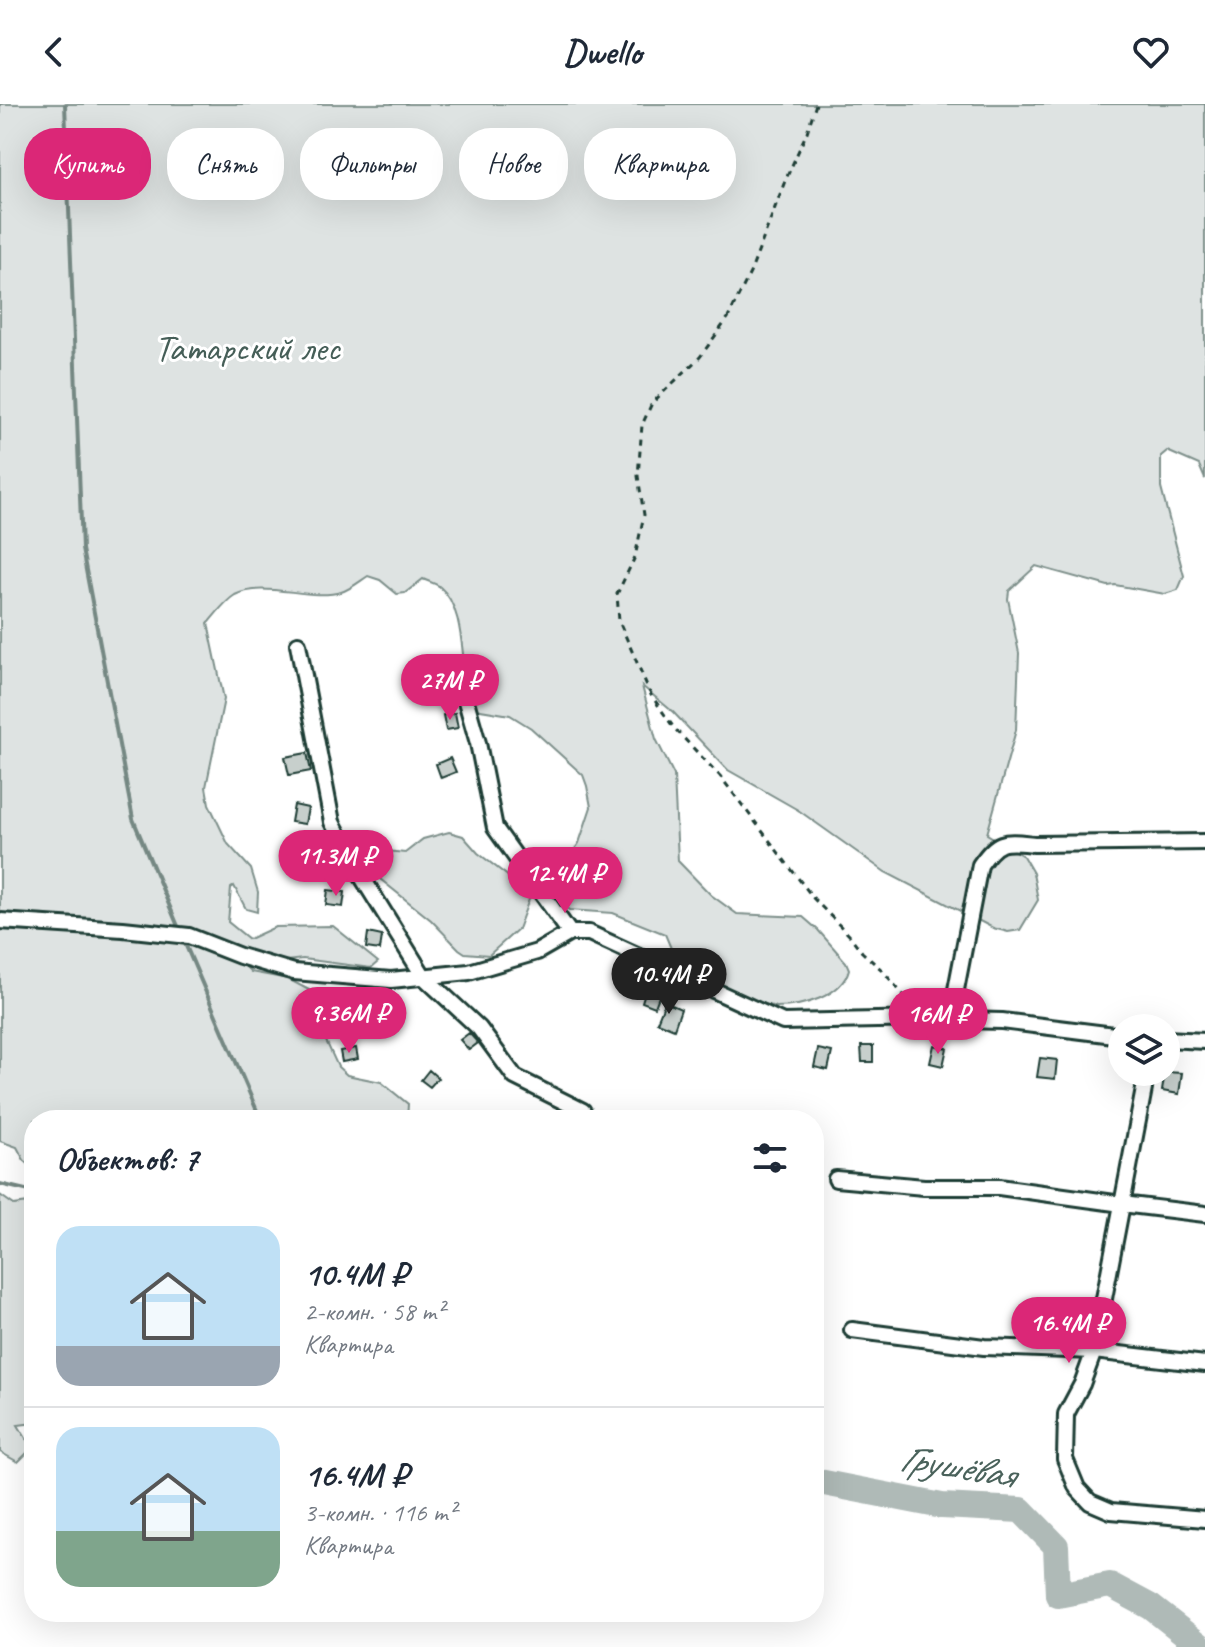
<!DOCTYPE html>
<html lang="ru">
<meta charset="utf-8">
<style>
body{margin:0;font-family:Caveat,sans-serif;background:#f2f2f3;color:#1f2937;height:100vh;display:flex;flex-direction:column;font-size:30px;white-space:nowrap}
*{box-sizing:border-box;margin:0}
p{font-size:26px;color:#747a83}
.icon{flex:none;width:44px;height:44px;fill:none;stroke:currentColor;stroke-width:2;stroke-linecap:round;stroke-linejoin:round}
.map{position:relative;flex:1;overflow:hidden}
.panel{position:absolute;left:24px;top:1006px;width:800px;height:512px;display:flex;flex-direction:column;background:#fff;border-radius:32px;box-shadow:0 8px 32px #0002}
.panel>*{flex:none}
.banner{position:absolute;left:24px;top:24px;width:800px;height:72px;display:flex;gap:16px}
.tools{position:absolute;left:1108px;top:910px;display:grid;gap:16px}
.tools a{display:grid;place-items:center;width:72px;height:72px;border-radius:50%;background:#fff;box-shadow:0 8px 32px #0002;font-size:40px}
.price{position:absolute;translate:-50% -68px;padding:0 18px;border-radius:28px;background:#db2777;color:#fff;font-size:26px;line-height:52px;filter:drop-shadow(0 2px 4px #0008)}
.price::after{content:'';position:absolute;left:50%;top:48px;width:24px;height:18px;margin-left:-12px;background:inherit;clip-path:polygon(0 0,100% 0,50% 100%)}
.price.selected{background:#222;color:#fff}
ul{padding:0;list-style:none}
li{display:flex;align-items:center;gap:24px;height:200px;padding:0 32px}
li+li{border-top:2px solid #e0e1e3}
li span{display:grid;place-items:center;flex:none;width:224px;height:160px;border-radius:24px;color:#555}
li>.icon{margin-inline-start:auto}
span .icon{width:96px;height:96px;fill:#fffc;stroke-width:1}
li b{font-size:34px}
h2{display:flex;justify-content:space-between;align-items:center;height:96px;padding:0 32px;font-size:34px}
.pill{padding:0 28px;border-radius:32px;background:#fff;box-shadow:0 8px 32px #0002;font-size:28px;line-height:72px}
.pill.selected{background:#db2777;color:#fff}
header{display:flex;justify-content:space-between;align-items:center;height:104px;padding:0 32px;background:#fff;font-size:36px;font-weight:600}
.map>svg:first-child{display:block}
.green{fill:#dee3e2;stroke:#7e908b;stroke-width:2}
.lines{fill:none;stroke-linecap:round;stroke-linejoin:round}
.stream{stroke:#758883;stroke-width:4}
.river{stroke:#afbab7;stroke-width:26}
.building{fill:#c7cfcc;stroke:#1f3d34;stroke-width:2}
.minor-casing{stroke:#1f3d34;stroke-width:20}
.path{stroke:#1f3d34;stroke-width:3;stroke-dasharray:6 6;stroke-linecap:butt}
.minor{stroke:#fff;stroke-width:14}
.labels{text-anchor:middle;stroke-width:6;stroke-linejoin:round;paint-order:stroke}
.park-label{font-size:38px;fill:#455e57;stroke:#fff}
.water-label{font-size:40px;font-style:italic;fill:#4a625b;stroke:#fff}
</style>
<header><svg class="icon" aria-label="back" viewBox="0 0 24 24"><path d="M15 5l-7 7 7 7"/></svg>Dwello<svg class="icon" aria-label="heart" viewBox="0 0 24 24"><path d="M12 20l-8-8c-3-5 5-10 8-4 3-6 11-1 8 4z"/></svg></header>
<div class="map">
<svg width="1205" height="1543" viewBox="0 0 1205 1543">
<rect width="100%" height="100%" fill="#fff"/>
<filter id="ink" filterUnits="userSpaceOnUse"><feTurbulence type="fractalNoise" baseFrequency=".0125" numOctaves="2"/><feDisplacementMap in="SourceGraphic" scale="16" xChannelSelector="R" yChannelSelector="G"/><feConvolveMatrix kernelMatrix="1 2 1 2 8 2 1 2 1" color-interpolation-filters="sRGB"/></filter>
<g filter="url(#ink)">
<path class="green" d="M0,0H1205V375L1199,361L1167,347L1161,352V384L1184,472L1178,486L1165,490L1115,481L1108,482L1036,462L1009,487L1008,495L1019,549L1016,626L987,730L1023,752L1033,769L1038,796L1020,826L1008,828L993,824L885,768L798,706L728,666L673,608L642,582L656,635L674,671L678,757L711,791L737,810L803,813L818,826L846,858L849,865C842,893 801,903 776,903L685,878L665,830L613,809L569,806L548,788L541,766L567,757L579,739L591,703L587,682L583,671L531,624L510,611L475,605C473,599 470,593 468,587C461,557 465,504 440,483C435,479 429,478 423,475L405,489L397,490L380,476L368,472C360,477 351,485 341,488C309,497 264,476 235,491C225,497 216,510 208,519L224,595L206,683L209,700L228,740L251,765L258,788L257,808L246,805L234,782L231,784L228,818L249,835L275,823L333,822L378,858L371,864L303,855L269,859L228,845L251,868L288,875L309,886L315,913L338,963L347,971L381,978L408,1000L407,1016H34V1065L24,1056L17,1043L0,1037Z
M449,728L463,732L478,749L531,790L518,825L489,851L465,849L459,845L431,816L380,775L364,750L368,745L405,749L423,735Z
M0,1091L14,1101L28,1099L34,1093V1319L18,1321L32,1344L18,1358L0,1348Z"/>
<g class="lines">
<path class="stream" d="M65,0L82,445L133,715L180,827
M183,835L261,1016
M0,1080L34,1088"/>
<path class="river" d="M814,1377L942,1402L1021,1406L1056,1442L1058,1491L1110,1481L1151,1503L1202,1543"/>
</g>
<path class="building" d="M455,609L458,624L446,626L443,611Z
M307,649L311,667L289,671L285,653Z
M450,654L456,668L441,674L436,660Z
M294,701L308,704L305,720L291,718Z
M328,786L345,788L343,803L326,801Z
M368,829L382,832L380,846L366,844Z
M647,882L661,887L655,903L642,898Z
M665,898L681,905L674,925L657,918Z
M469,929L478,939L469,946L460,936Z
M934,941L947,944L943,962L930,959Z
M861,942H873V958H862Z
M356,944L358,955L342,958L340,947Z
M818,945L832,948L828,966L814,963Z
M1040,954L1057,956L1055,975L1037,973Z
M429,966L438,974L430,983L421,976Z
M1165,968L1182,969L1179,990L1162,987Z"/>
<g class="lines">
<defs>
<path id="minor" d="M298,540L332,718L357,765L424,873L479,924L515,973L583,1007
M462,583L478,639L495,724L570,829
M0,817L123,825L189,832L240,852L294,868L391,876L469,868L537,848L570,829H589L783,918L924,915L1002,917L1122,932
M950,917L980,761C998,735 1004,737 1034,740L1205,738
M1166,935L1205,937
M1144,968V985L1094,1247L1082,1280L1066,1310L1065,1355L1077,1384L1090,1398L1111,1407L1205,1415
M836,1075L924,1083H999L1122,1100L1205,1110
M852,1226L984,1243L1094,1247L1205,1260"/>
</defs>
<use href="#minor" class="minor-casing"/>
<path class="path" d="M816,0L807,28L785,77L751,167L728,214L700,253L652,299L642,321L638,372L644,411L635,453L617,490L619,517L651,591L674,624L720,672L814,795L850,832L862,848L882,866L911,900"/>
<use href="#minor" class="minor"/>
</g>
</g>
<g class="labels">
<g class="park-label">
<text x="247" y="256">Татарский лес</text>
</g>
<g class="water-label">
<text transform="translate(957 1361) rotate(9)" y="14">Грушёвая</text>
</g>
</g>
</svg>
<div class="tools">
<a><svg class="icon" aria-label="layers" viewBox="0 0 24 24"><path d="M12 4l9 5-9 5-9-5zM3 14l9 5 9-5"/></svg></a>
</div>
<b class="price" style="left:450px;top:618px">27M ₽</b>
<b class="price" style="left:336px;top:794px">11.3M ₽</b>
<b class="price" style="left:565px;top:811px">12.4M ₽</b>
<b class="price selected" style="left:669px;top:912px">10.4M ₽</b>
<b class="price" style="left:349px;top:951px">9.36M ₽</b>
<b class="price" style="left:938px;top:952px">16M ₽</b>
<b class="price" style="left:1069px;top:1261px">16.4M ₽</b>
<div class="banner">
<a class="pill selected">Купить</a>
<a class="pill">Снять</a>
<a class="pill">Фильтры</a>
<a class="pill">Новое</a>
<a class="pill">Квартира</a>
</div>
<section class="panel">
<h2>Объектов: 7<svg class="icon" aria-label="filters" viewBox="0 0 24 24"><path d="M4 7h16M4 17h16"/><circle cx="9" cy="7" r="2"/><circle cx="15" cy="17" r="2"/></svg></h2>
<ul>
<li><span style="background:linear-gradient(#bfe0f5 75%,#9aa5b1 0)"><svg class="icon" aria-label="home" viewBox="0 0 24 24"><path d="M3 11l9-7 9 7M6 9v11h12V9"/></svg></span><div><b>10.4M ₽</b><p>2-комн. · 58 m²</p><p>Квартира</p></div></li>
<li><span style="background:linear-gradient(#bfe0f5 65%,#7fa58c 0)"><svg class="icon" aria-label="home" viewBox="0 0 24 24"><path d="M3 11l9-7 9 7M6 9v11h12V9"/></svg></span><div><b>16.4M ₽</b><p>3-комн. · 116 m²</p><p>Квартира</p></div></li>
</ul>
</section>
</div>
